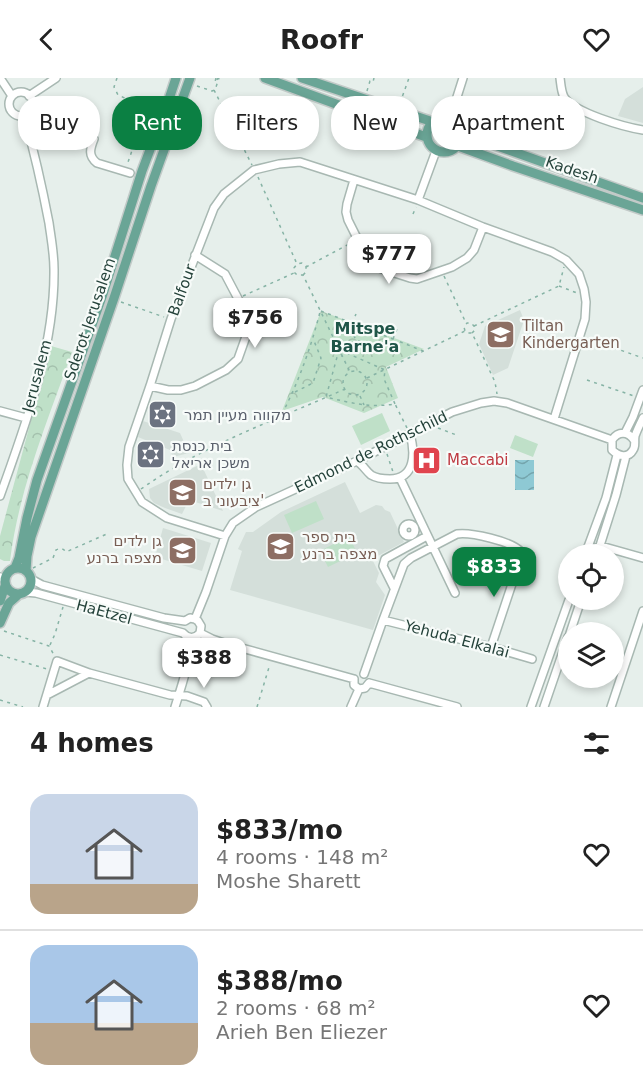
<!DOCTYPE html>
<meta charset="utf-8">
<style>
body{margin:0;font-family:"DejaVu Sans","Noto Sans Hebrew",sans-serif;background:#f6f6f6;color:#222;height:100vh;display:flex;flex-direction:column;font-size:22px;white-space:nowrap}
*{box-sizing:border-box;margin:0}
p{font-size:20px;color:#767676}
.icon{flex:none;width:33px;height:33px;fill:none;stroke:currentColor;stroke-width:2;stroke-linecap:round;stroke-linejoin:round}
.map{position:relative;height:629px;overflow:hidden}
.drawer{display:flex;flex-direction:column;background:#fff;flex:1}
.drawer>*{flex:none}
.top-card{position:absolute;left:18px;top:18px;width:608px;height:54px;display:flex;gap:12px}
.buttons{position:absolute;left:558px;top:466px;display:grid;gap:12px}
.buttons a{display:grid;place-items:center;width:66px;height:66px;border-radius:50%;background:#fff;box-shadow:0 3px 9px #0003;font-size:30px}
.price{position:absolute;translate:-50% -51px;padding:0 14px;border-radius:12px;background:#fff;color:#222;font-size:20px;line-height:39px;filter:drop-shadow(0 2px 3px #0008)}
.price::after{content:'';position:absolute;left:50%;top:36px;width:18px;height:14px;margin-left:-9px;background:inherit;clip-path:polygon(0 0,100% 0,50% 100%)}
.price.on{background:#0b8043;color:#fff}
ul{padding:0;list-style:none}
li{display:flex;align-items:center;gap:18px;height:150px;padding:0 30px}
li+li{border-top:2px solid #e0e0e0}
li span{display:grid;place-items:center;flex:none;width:168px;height:120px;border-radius:18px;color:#555}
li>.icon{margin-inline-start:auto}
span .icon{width:72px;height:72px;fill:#fffc;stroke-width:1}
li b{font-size:26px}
h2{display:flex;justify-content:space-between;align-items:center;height:72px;padding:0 30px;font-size:26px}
.chip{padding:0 21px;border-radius:24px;background:#fff;box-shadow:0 3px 9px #0003;font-size:21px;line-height:54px}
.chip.on{background:#0b8043;color:#fff}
header{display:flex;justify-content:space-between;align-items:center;height:78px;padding:0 30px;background:#fff;font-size:27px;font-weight:600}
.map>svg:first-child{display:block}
.built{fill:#d4dfda}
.park{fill:url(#park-crowns)}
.garden{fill:#bfe0c8}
.water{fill:url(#water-waves)}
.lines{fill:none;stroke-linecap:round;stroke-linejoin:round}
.minor-casing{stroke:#a8b8b2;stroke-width:10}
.major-casing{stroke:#c2cac8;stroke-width:12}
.path{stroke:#86b3a5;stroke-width:1.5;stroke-dasharray:3 4.5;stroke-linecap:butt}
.minor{stroke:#fff;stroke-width:7}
.major{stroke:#6aa596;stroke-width:9}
.labels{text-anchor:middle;stroke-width:4.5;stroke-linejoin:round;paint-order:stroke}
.street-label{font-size:15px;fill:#24423a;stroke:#f7fbf9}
.education-label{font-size:15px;fill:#785e54;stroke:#f7fbf9;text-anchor:start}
.worship-label{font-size:15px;fill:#5b616d;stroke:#f7fbf9;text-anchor:start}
.health-label{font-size:15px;fill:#be3a42;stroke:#f7fbf9;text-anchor:start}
.neighbourhood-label{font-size:16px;font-weight:bold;fill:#1f5548;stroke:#f7fbf9}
</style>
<header><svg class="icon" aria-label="back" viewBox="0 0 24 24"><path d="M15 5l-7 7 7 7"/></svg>Roofr<svg class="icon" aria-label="heart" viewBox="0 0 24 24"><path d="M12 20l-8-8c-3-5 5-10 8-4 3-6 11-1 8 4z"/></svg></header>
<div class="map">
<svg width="643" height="629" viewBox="0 0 643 629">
<defs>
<pattern id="park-crowns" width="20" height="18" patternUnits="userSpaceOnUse" patternTransform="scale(1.5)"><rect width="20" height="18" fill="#bfe0c8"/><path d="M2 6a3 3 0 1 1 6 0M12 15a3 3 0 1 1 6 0" fill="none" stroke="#a4c1ad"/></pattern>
<pattern id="water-waves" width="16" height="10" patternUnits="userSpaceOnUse" patternTransform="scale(1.5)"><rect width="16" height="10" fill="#8ec9d4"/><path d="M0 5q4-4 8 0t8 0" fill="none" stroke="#74a5ad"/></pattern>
</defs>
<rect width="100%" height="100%" fill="#e6efeb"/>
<path class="built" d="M643,9V45L618,38L625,21Z
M520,232L524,242L508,290L493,297L479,266L485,248Z
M143,343L180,355L189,375L173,379L170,372L138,359Z
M201,386L223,433L189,422L182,436L165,430L154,425L150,420L149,411Z
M345,404L360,435L376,427L382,428L385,432L390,434L404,464L372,481L379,495L376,504L385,517L373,552L230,512L242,473L238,471L246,454H253L281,434Z
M163,450L211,465L202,493L155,479Z"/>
<path class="park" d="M321,233L424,271L386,289L398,320L364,335L323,319L282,333Z
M51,268L72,274C48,342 19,410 10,483H4L0,481V458Z"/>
<path class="garden" d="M382,335L390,353L361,367L352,348Z
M515,357L538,366L533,379L510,370Z
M316,423L324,441L292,455L284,437Z
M349,458L357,475L328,489L320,473Z"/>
<path class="water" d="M515,382H534V412H515Z"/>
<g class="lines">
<defs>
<path id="minor" d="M0,0L12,18
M560,0C561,7 561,13 564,19C575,35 624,49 643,52
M9 26a12 12 0 1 1 24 0a12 12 0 1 1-24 0Z
M29,18L56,0
M147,35H155L163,38
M450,41L463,0
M94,61C90,71 88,78 97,85L130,95
M354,102L347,126L346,134L348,142L362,170L372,183L382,191L410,200L417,201L452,189L467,180L474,172L483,149
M418,122L436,73
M150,308L168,312H181L195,308L226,292L238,281L249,250L244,232L225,196L195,177
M0,333L26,340
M625,355L633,339L643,312
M634,362C628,353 618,353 612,362V372C618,378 628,381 633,372C636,368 634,363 635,358C637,352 640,346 643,340
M357,383C363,387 366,393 371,397C376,400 384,401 390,401C416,401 415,374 410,356
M400,400L455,515
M0,418C26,345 55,269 54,191C54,175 51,160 49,145C42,108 34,73 24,37
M403 452a6 6 0 1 1 12 0a6 6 0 1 1-12 0Z
M225,458L167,440L142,424L128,401L127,387L129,369L150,308L171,241L214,130L224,116L254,92L279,86L300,84L418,122L483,149L552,174L566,182L579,196L584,211L586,224L585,241L554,341
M587,476L594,470L601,468L643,480
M585,477L606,420L617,377
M597,477L616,417L626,378
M0,499L4,501
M31,501L42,507L164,540L185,543L190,540L195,541
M394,510L383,488L385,481L427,458
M25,514L36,515L183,555C188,561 195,561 200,555
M195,541L206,514L225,458L233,445L256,429L357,383L452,334L481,325L494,323L507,325L612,362
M195,541L198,543L201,548L200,555
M383,542L491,569L532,581
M200,555L212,561L227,566L354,601
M570,555L581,522
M89,595L170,617L187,618L204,624L207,629
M364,596L383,542L404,486L411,480L457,456C470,454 512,463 521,474V479L491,569
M354,601V607L359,611L365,610L369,605
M369,605L457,629
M43,629L57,583L89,595L47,617
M175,629C182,607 190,583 191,560
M351,629L359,611
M531,629L569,522
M544,629L568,559
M611,629L643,533"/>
<path id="major" d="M265,0L426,59
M302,0L433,44
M427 57a17 17 0 1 1 34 0a17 17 0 1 1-34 0Z
M461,55L643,120
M458,68L513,88L643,132
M5 503a13 13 0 1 1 26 0a13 13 0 1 1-26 0Z
M15,490L19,480L27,440L37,402L103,216L142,93L168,24L176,0
M26,493L27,478L31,459L114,220L151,108L190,0
M0,523L5,508
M0,545L9,525L18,517"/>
</defs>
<use href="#minor" class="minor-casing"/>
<use href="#major" class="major-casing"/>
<path class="path" d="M117,0L114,9L118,17C145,28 136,36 129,58L130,62L135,64L127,87
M216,0L215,4H216L218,0
M197,8L212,13L215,12L219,0
M214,12L252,87
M367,13L370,3L373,4L374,0
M400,25L409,0
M458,35L461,37L465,48
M436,38L445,32
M258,99L297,186
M413,136L416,129
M306,189L351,165
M303,197L306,194V188L302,185L297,186L294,190V194L297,197H303L350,294
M444,198L466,245
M559,208L577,215
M243,218L294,195
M121,224L164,239
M321,233L398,263
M347,244L356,262L379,271L398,263L423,273
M352,245L356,236
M474,248L559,208L564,189
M472,255L475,252L474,248L471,245H467L464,249L465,253L467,255H472L495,304L497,316
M393,261L397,251
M600,265L643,280
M339,272L326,319C351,325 369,330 395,326L407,350
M340,272L385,292L384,301L395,326
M343 305a12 12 0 1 1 24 0a12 12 0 1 1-24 0Z
M367,300L465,253
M587,302L634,318
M295,314L313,305L321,280L314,263
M360,318L364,327
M282,336C299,303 311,269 320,234
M438,350L459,358
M387,376L393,394
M141,411C203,367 276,342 345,311
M33,490L53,480L56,472C60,470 63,470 66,474L109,455
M4,553L49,568L54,577
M50,567L55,556L63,529
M0,577L47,591
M0,622L23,629
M257,629L270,586"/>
<use href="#minor" class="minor"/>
<use href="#major" class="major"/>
</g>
<defs>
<symbol id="school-square" viewBox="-11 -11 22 22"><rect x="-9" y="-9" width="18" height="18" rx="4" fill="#8d6e63" stroke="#f7fbf9"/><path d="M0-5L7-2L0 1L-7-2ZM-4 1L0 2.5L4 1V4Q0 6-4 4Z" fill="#fff"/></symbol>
<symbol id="synagogue-square" viewBox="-11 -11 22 22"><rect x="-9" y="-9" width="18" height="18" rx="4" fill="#6b7280" stroke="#f7fbf9"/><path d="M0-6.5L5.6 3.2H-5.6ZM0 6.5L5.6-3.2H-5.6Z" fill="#fff"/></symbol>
<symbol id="hospital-square" viewBox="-11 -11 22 22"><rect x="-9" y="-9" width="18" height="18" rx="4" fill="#e0444e" stroke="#f7fbf9"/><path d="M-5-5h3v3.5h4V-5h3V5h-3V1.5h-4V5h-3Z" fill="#fff"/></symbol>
</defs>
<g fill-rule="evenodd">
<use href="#school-square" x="484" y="240" width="33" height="33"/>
<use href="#synagogue-square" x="146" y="320" width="33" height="33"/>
<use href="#synagogue-square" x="134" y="360" width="33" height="33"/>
<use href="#hospital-square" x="410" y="366" width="33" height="33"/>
<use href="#school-square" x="166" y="398" width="33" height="33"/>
<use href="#school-square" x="264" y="452" width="33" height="33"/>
<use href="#school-square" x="166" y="456" width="33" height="33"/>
</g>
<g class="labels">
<g class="street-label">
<text transform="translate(572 92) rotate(19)" y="5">Kadesh</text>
<text transform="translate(182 212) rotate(-70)" y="5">Balfour</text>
<text transform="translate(90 241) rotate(-71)" y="5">Sderot Jerusalem</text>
<text transform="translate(37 298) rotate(-75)" y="5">Jerusalem</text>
<text transform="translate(371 374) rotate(-26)" y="5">Edmond de Rothschild</text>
<text transform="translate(104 534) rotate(15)" y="5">HaEtzel</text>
<text transform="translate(457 561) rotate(15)" y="5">Yehuda Elkalai</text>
</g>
<g class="education-label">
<text x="522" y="253">Tiltan<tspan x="522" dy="17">Kindergarten</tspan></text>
<text x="203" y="411">גן ילדים<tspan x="203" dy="17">ציבעוני ב'</tspan></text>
<text x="302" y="464">בית ספר<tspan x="302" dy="17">מצפה ברנע</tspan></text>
<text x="162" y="468" text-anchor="end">גן ילדים<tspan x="162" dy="17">מצפה ברנע</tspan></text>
</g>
<g class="worship-label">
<text x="184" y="342">מקווה מעיין תמר</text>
<text x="172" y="373">בית כנסת<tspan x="172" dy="17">משכן אריאל</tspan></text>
</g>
<g class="health-label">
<text x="447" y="387">Maccabi</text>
</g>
<g class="neighbourhood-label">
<text x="365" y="256">Mitspe<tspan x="365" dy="18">Barne'a</tspan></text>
</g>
</g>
</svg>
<div class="buttons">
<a><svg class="icon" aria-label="locate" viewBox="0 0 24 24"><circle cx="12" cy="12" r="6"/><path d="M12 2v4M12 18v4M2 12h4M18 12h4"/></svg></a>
<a><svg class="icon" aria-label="layers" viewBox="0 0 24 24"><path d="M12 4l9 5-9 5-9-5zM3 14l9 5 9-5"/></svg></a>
</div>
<b class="price" style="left:389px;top:207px">$777</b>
<b class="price" style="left:255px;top:271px">$756</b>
<b class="price on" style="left:494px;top:520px">$833</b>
<b class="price" style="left:204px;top:611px">$388</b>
<div class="top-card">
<a class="chip">Buy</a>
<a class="chip on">Rent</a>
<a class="chip">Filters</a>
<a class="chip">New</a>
<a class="chip">Apartment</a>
</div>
</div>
<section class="drawer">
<h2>4 homes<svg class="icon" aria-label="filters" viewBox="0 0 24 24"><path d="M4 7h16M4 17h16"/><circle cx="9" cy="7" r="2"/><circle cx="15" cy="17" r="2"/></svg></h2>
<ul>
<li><span style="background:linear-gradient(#c9d6e8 75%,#b9a48a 0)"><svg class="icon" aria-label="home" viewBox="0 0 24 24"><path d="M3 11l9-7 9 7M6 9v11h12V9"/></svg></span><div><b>$833/mo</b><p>4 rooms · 148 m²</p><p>Moshe Sharett</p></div><svg class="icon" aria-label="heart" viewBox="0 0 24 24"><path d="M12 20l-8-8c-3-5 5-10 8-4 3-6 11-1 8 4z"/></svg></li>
<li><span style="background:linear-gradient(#a9c7e8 65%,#b9a48a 0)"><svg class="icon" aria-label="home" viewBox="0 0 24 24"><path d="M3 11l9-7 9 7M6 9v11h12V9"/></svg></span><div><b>$388/mo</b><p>2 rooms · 68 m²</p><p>Arieh Ben Eliezer</p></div><svg class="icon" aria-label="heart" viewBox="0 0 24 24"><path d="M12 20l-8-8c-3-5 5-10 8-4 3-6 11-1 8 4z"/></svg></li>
</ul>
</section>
